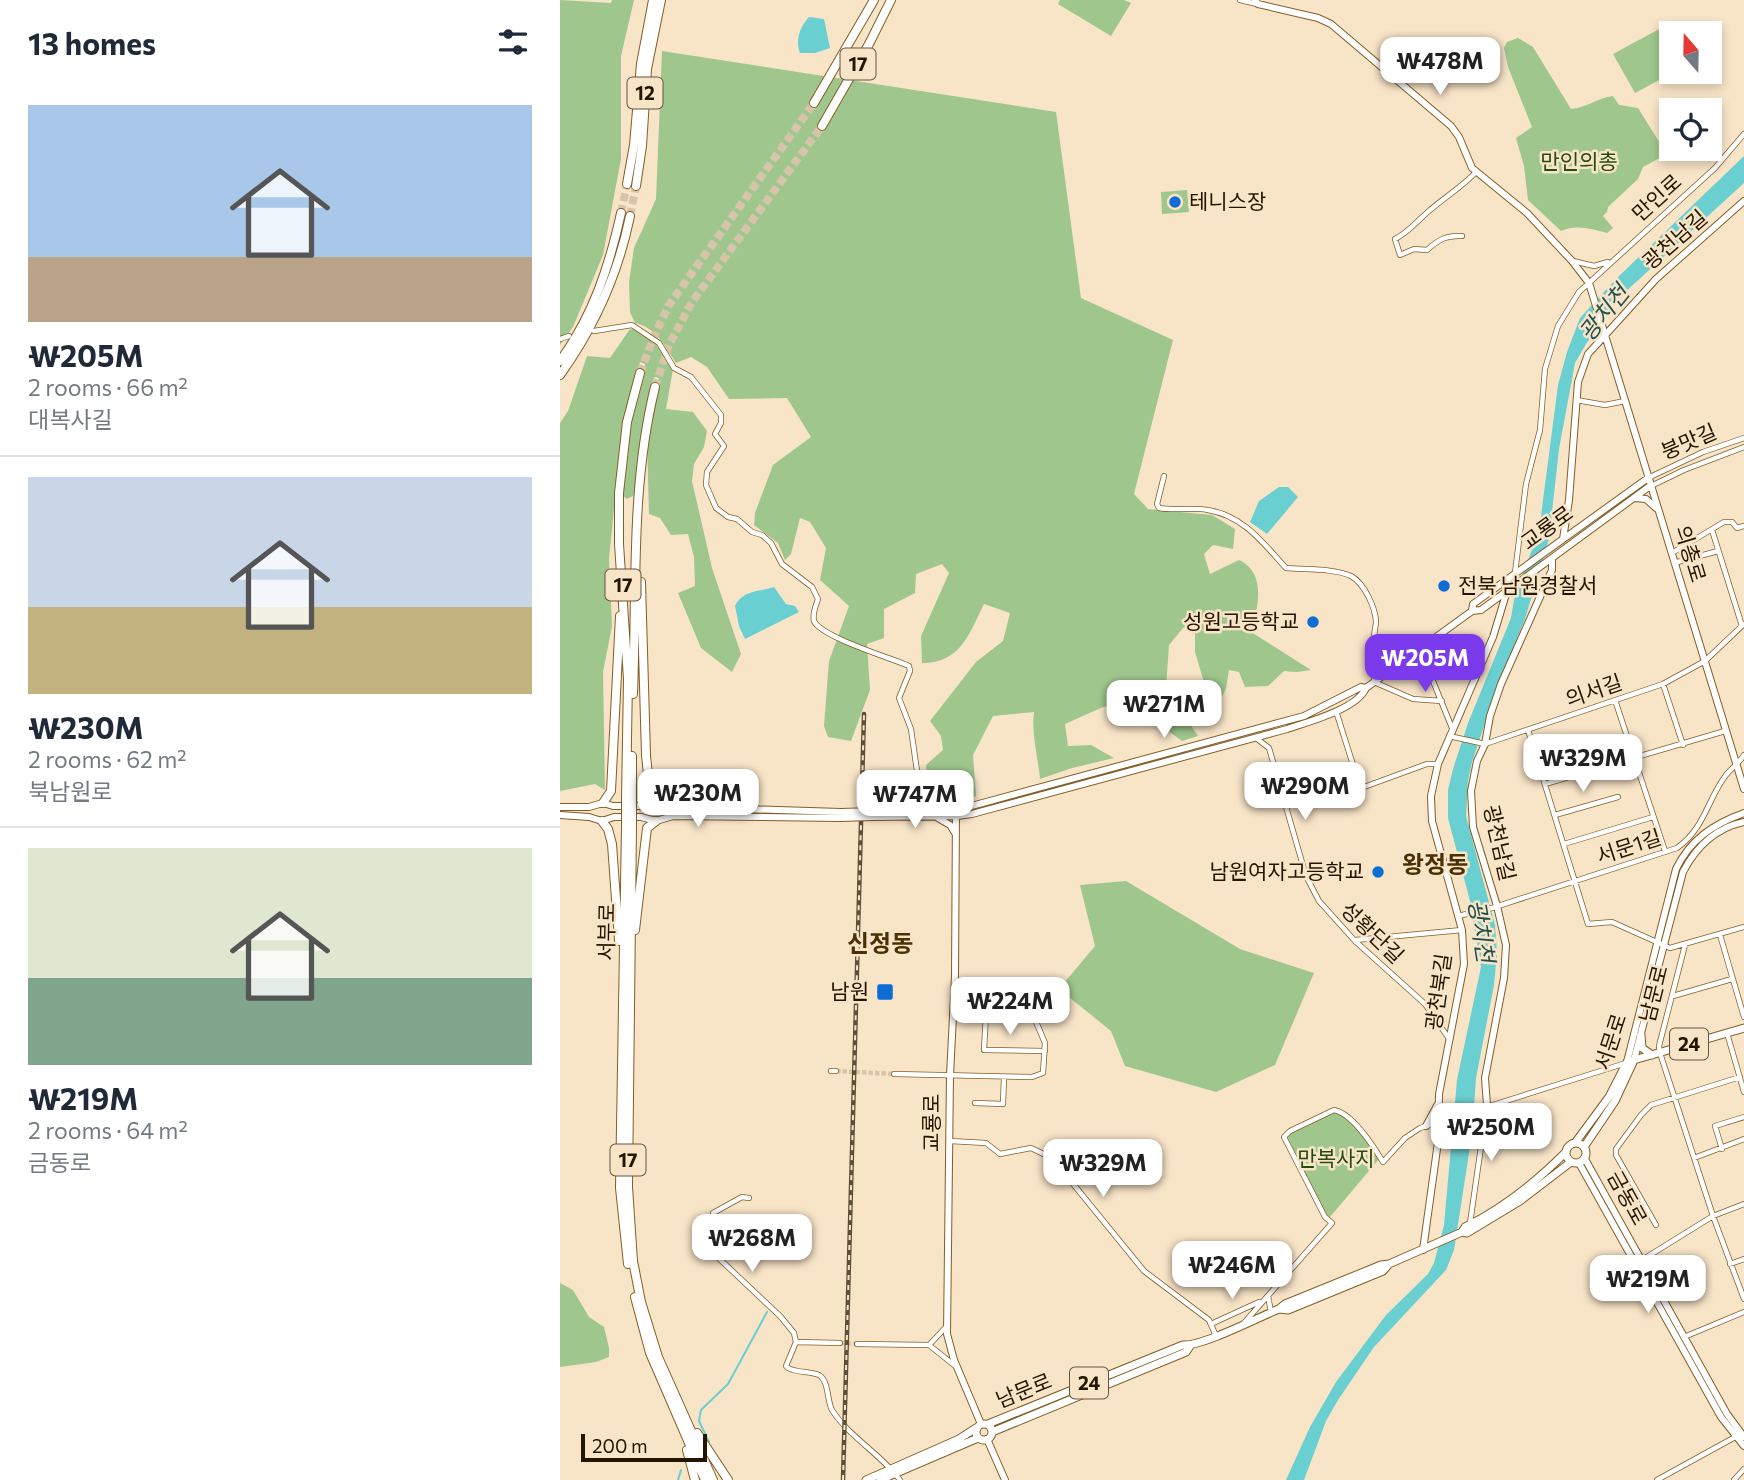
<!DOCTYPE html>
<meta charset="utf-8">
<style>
body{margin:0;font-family:Commissioner,"Noto Sans KR",sans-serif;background:#f6f6f7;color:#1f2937;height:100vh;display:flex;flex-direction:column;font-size:26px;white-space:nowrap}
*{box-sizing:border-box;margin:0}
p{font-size:23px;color:#747a83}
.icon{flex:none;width:38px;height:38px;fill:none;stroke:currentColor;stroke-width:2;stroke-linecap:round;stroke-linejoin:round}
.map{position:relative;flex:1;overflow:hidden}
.panel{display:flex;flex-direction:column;background:#fff;width:560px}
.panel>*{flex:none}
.needle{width:46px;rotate:340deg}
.buttons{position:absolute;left:1099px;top:21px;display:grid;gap:14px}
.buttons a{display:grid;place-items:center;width:63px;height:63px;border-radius:0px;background:#fff;box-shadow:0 4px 10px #0003;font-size:35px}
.scale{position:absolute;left:21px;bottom:18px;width:126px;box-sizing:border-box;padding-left:7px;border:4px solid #241500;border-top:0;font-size:19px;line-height:24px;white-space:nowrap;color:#241500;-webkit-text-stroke:5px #f8e4c7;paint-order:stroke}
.price{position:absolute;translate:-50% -60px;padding:0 16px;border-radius:14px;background:#fff;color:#222;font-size:23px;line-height:46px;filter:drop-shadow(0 2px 4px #0008)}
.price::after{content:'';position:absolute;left:50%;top:42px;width:21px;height:16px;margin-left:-10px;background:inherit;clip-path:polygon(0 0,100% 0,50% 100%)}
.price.active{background:#7c3aed;color:#fff}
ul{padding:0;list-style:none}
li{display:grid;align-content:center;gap:14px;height:371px;padding:0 28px}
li+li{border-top:2px solid #e0e1e3}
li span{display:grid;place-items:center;height:217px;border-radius:0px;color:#555}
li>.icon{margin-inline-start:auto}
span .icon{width:126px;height:126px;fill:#fffc;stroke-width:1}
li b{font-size:30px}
h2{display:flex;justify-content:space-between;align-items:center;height:84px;padding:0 28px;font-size:30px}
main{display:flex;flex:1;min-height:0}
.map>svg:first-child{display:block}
.green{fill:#9fc78d}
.water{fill:#69cfd0}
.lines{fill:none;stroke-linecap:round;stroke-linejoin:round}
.stream{stroke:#69cfd0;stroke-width:2}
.street-tunnel{stroke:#d8c5a9;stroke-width:4.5;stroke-dasharray:4.5 2;stroke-linecap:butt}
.highway-tunnel{stroke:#d8c5a9;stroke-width:8;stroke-dasharray:8 4;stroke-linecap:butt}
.street-casing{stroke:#835e24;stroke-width:6}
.secondary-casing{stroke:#835e24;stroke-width:8}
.primary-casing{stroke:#835e24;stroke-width:9}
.highway-casing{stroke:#835e24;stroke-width:10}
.street{stroke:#fff;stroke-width:4.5}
.secondary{stroke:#fff;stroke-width:6}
.primary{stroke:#fff;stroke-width:7}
.highway{stroke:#fff;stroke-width:8}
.rail-casing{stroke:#5f4f38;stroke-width:4.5}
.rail{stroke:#f8e4c7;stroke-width:2;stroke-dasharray:5;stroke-linecap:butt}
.secondary-bridge-casing{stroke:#835e24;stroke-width:8;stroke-linecap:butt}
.highway-bridge-casing{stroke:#835e24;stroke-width:10;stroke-linecap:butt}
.secondary-bridge{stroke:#fff;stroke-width:6}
.highway-bridge{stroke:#fff;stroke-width:8}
.poi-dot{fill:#0d6cd5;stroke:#f8e4c7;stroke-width:2.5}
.labels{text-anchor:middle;stroke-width:5;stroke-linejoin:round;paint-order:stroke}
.shield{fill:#f8e4c7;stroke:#64533c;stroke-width:2}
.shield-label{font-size:19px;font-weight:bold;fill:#241500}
.park-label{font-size:21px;fill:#264d0e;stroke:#f8e4c7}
.street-label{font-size:21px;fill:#241500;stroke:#f8e4c7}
.poi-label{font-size:21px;fill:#241500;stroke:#f8e4c7;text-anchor:end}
.water-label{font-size:23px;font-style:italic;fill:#225050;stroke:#f8e4c7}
.quarter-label{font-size:24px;font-weight:bold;fill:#4a3105;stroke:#f8e4c7}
</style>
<main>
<section class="panel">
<h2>13 homes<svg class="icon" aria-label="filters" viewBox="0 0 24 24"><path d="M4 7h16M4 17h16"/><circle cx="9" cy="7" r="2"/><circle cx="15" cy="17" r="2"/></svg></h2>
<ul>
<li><span style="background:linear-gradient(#a9c7e8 70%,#b9a48a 0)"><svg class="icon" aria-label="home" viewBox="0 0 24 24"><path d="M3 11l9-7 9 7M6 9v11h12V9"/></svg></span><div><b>₩205M</b><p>2 rooms · 66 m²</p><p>대복사길</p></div></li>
<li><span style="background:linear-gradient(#c9d6e8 60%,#c2b280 0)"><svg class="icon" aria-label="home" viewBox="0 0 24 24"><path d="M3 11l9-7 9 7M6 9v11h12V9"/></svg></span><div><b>₩230M</b><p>2 rooms · 62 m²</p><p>북남원로</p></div></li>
<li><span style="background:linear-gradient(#dfe7d0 60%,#7fa58c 0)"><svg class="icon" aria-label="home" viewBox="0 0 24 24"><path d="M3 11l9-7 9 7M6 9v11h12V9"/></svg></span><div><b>₩219M</b><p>2 rooms · 64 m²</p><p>금동로</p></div></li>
</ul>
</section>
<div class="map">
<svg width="1184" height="1480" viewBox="0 0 1184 1480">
<rect width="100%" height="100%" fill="#f8e4c7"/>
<path class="green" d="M0,0L51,3L52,0H74L61,56V159L43,255L13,327L0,345Z
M500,0H564L571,3L551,36L498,4Z
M1114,21L1121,33H1111V72H1114L1075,93L1053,54Z
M958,38L973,47L1011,109C1026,108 1037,98 1053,96L1059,105L1078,108L1103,148L1109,150L1105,155L1083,167L1078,179L1048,207L1047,212L1043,216L1053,228L1047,233C1032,229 1016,224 1001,231L968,200L964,166L956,138L972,127L948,67L944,48L947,42Z
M102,51L496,112L521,298L613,340L574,494L588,509L652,515L675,529L673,549L653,545L644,554L650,574L679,560C707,573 698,608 691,632L751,670L737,672L724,671L708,686L685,687L679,672L669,670L666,689L661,698L646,689L635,652V634L624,627L609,645L606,688L638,736L622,741L570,703L543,707L505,724L508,746L531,745L554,758L512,768L480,779C478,756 471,734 474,712L433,716L413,755L416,796L396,803L390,790L367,777L366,765L383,750L381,736L370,721L416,662L443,641L450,613L424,604C409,634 401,663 362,663L361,636L389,573L382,564L356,574L355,593L324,609V638L307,644L310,690L291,741L268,737L264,726L269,661L289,606L260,580L266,548L250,522L240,518L231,554L225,560L218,543L194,525L195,513L213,465L251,437L227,398L169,399L147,367L131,357L116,363C106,347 95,327 75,323L70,312L69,282L74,248L96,199Z
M627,190L629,212L602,214L601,192Z
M70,329L82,330L96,341L113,369L106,409L133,412L147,431L144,447L134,464L132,481L152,568L181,654L172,672L141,648L118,593L135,586L134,557L128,534L111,535L100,518L89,514L87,440L99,378L95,377L93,381L81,434L75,491L73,496L67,499L63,496L70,428L85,374V364L80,362L62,428L49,559L52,626L43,672L45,790L35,784L0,791V423L8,411L27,356L50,358Z
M566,881L680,949L754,973L715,1065L656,1092L565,1066L551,1031L499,989L535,946L520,885Z
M774,1112C789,1115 810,1146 819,1159L770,1217L765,1214L728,1138L729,1134Z
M0,1283L13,1290L29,1317L44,1327L49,1348V1357L36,1362L0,1367Z"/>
<path class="water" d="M249,17L264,19L270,48L255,53H240C235,40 240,27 249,17Z
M1184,156V183L1063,294L1026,344L1015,363L999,449L989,539L965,619L938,685L912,762L908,781L906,816L935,925L937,953L934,985L916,1078L912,1134L894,1250L886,1270L814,1347L778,1400L766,1421L744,1480H726L750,1427L776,1382L826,1315L868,1274L874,1263L884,1225L897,1080L921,967L910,901L888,818V790L893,769L908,723L951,618L955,594L979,531L998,385L1007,352L1020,318L1056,279Z
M719,487H728L738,497L707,534L690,522L699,501Z
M214,587L226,604L235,606L239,612L185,639L179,626L175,606C183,590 198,592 214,587Z"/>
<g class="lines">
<path class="stream" d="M149,1442L139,1421L141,1410L168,1384L207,1312
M118,1480L121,1470"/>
<path class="street-tunnel" d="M276,1071L334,1074
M280,1343L297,1344"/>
<path class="highway-tunnel" d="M61,213L67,184
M70,216L76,186
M80,373L95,334L109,305L254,103
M95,387L109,345L132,302L262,126"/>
<defs>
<path id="street" d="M680,0L697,4
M902,236C886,235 878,240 867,250L854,249L840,255L835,239C849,232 857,221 869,211C885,197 902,187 916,172
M1013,261L1034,266L1048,262
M34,331L72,325L99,343L114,368L131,377L161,415V423L155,434L164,446L147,472L146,485L156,508L168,517L177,519L192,532L202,535L211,543L222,564L252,587L258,599C256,606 252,613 254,621C261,637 331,658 349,666L350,671L339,698L351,729L359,785L377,809
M0,339L9,336
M1016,400L1045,405L1065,401
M604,476L597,504L599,508C615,511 632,507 648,510C684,516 703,543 726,568C746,570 773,568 791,576C804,583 816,608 816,623C815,630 813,637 814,644C815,657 815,669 814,682L853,699L882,701
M1088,478L1143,452L1184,438
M1091,486L1124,470L1184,447
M1152,530L1182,626
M1112,553L1164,522H1172L1177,528L1184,526
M1114,563L1158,551
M955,573L966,484L980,430L985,369L998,326L1019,292L1155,168L1184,134
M860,649L892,728
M1103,684L1123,745
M1055,700L1105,851
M776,711L794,768L804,787L867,764H878
M968,730L1028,924L1052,922L1110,948L1184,927
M889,736L925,744L1103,684L1145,661L1184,624
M696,738L709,748L746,876L759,901L795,941L865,1004L890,1040
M718,775L794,768
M985,784L1165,731
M995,815L1058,797
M1004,844L1093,817
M898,916L932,908L1117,848C1145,828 1147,800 1166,775C1172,768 1179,763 1184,755
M1160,935L1184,1017
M795,940L902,930
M1125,945L1099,1046L1100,1053L1153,1216L1184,1299
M1113,996L1172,979
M426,1014L424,1050L485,1051
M1167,1033L1184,1092
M271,1071H276
M334,1074L472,1077L483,1073L485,1043L474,1017L393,1014
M415,1103L443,1104L444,1077
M390,1141L426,1143L440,1154L471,1148L492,1158L584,1271L649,1320L656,1336
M1162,1149L1155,1126L1184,1117
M1134,1158L1184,1139
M189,1198L182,1197L153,1213V1229L147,1239L151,1251L220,1316L234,1333L236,1342L226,1366L228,1368C237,1373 250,1371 259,1375C269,1381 267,1401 272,1410C290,1438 321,1454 340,1480
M910,1223L927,1105
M1096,1225L1056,1155V1149L1081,1115L1091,1105L1180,1077
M1082,1260L1153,1216L1184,1204
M1170,1264L1184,1259
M708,1296L711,1312
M651,1324L699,1302
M683,1324L772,1223L765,1217L724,1137L730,1131L774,1110C792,1113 814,1147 823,1162L845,1138L860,1128L1066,1063
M386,1327L369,1345L394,1365
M1124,1337L1184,1312
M236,1342L280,1343
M297,1344L369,1345
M1097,1480L1177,1436
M1174,1480L1184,1469"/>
<path id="secondary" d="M695,0L698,4L758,18L771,24L891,126L899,137L912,168L967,213L1012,261L1029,283L1184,789
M1075,498L1086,499L1096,508
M1003,539L1009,500L1018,382L1028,354L1096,279L1184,201
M912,611L913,604L1088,478
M0,807H29L43,803L53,806H83L95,803L116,807L281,812
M396,809L395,976L390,1076L387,1334L394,1360L421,1424
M312,811L404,808L744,716L801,687L806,688
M0,815L29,817L42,821L54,817H81L96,821L113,816L280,818
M312,817L397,816L412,814L727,729C748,722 797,709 806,688L912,611L921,610L1090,486
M378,818L390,825L395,833
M1074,1060L1123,872C1136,847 1156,828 1184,822
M1067,1062L1116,869C1130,840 1153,824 1184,813
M927,1105L925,1078L944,978L946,945L937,906L913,827L911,791L917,761L925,744L930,716L941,684L992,570V558
M866,1126L878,1104
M1025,1159L1167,1414L1184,1437
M1019,1163L1161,1417L1184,1446
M863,1250L878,1142L879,1094L904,964L902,930L872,821L871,796L878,764L933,637L947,591
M427,1439L445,1480"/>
<path id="primary" d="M1081,1035L1082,1048L1092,1055
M1006 1153a10 10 0 1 1 20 0a10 10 0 1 1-20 0Z
M1015,1143L1049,1097L1067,1062L1184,1028
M1024,1147L1055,1101L1074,1060
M902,1232L905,1227C942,1209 977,1181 1006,1152
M719,1309L728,1310L823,1271L829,1264
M416 1432a8 8 0 1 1 16 0a8 8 0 1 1-16 0Z
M428,1424L623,1345C641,1347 699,1317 719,1309L725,1304L821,1265L829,1264L902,1232L907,1233L960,1201L1011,1162
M432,1432L626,1352L630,1346
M306,1480L399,1439L416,1428
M320,1480L418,1438"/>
<path id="highway" d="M254,103L314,0
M262,126L309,44L331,0
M67,184L74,145L81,64L93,0
M76,186L82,146L87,69L101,0
M0,361C33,316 49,267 61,213
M0,375C35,326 58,275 70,216
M81,582L86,755L90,795L98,803
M73,694C77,592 70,488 95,387
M66,799L68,679L59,544V493L67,422L80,373
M72,799V756
M43,803L51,791L60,616
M42,821L48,829L52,844L59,941
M66,826L60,1188L68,1264
M72,826L68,1187L73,1261L81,1302L98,1357L153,1480
M75,930L87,828L96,821
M75,1297L90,1353L145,1480
M137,1433L168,1480
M127,1450L135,1480"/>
</defs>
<use href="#street" class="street-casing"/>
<use href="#secondary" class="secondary-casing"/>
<use href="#primary" class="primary-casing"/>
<use href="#highway" class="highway-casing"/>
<use href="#street" class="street"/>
<use href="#secondary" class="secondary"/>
<use href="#primary" class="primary"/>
<use href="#highway" class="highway"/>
<defs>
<path id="rail" d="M283,1480L304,714"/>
</defs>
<use href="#rail" class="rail-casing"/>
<use href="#rail" class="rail"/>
<defs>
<path id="secondary-bridge" d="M281,812L312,811
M280,818L312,817"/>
<path id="highway-bridge" d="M66,826V799
M72,826V799"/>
</defs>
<use href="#secondary-bridge" class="secondary-bridge-casing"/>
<use href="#highway-bridge" class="highway-bridge-casing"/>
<use href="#secondary-bridge" class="secondary-bridge"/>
<use href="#highway-bridge" class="highway-bridge"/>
</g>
<g class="poi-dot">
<circle cx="615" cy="202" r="7"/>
<circle cx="884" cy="586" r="7"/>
<circle cx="753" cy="622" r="7"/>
<circle cx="818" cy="872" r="7"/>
<rect x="316" y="983" width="18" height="18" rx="3.5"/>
</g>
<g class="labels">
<g class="shield">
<rect x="280.5" y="48.5" width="35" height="31" rx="5"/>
<rect x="67.5" y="77.5" width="35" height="31" rx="5"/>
<rect x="45.5" y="569.5" width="35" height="31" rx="5"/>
<rect x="1110" y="1028.5" width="38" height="31" rx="5"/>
<rect x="50.5" y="1144.5" width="35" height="31" rx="5"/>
<rect x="510" y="1367.5" width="38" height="31" rx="5"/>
</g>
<g class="shield-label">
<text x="298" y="71">17</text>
<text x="85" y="100">12</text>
<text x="63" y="592">17</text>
<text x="1129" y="1051">24</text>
<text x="68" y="1167">17</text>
<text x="529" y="1390">24</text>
</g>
<g class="park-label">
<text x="1019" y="169">만인의총</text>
<text x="776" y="1166">만복사지</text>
</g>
<g class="street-label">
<text transform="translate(1097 198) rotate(-42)" y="7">만인로</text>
<text transform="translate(1115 240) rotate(-41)" y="7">광천남길</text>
<text transform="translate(1129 442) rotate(-23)" y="7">붕맛길</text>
<text transform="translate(987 528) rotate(-36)" y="7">교룡로</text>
<text transform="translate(1130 554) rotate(73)" y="7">의총로</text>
<text transform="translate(1034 691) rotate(-19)" y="7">의서길</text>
<text transform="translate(939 843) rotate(77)" y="7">광천남길</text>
<text transform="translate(1069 847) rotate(-18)" y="7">서문1길</text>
<text transform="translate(47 932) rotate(-89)" y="7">서부로</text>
<text transform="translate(812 933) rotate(44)" y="7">성황단길</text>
<text transform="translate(879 992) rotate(-82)" y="7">광천북길</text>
<text transform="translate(1094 994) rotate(-76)" y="7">남문로</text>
<text transform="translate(1051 1042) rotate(-72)" y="7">서문로</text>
<text transform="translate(372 1123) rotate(-90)" y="7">교룡로</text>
<text transform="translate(1067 1198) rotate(61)" y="7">금동로</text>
<text transform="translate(464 1391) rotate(-22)" y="7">남문로</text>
</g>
<g class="poi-label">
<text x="629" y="209" text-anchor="start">테니스장</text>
<text x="898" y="593" text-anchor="start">전북 남원경찰서</text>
<text x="739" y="629">성원고등학교</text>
<text x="804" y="879">남원여자고등학교</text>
<text x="309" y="999">남원</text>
</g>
<g class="water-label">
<text transform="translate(1044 313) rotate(-51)" y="8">광치천</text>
<text transform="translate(921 931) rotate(81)" y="8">광치천</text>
</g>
<g class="quarter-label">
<text x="875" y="873">왕정동</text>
<text x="320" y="952">신정동</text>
</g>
</g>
</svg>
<div class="buttons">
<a><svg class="needle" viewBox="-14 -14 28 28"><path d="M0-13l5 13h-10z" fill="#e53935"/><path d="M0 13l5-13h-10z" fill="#747a83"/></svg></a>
<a><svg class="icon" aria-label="locate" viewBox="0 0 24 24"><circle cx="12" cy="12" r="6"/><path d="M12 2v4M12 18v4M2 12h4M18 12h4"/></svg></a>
</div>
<div class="scale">200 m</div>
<b class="price" style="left:880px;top:97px">₩478M</b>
<b class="price active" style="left:865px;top:694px">₩205M</b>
<b class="price" style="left:604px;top:740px">₩271M</b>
<b class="price" style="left:1023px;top:794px">₩329M</b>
<b class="price" style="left:745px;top:822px">₩290M</b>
<b class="price" style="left:138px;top:829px">₩230M</b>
<b class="price" style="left:355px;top:830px">₩747M</b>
<b class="price" style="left:450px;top:1037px">₩224M</b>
<b class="price" style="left:931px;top:1163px">₩250M</b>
<b class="price" style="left:543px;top:1199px">₩329M</b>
<b class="price" style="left:192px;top:1274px">₩268M</b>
<b class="price" style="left:672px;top:1301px">₩246M</b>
<b class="price" style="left:1088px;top:1315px">₩219M</b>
</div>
</main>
